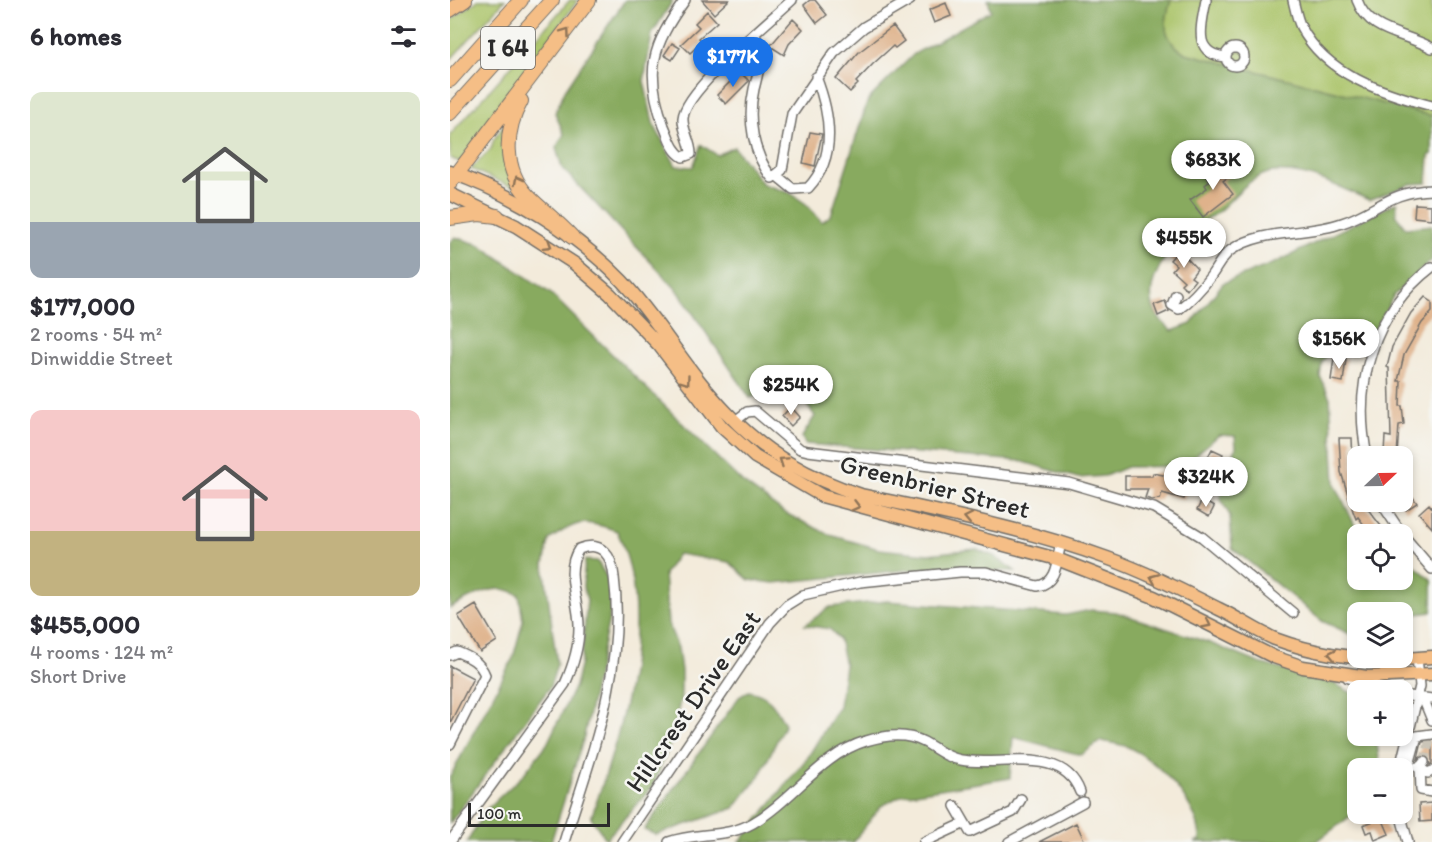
<!DOCTYPE html>
<meta charset="utf-8">
<style>
body{margin:0;font-family:Itim,sans-serif;background:#f2f2f3;color:#2b2b33;height:100vh;display:flex;flex-direction:column;font-size:22px;white-space:nowrap}
*{box-sizing:border-box;margin:0}
p{font-size:20px;color:#7c7c81}
.icon{flex:none;width:33px;height:33px;fill:none;stroke:currentColor;stroke-width:2;stroke-linecap:round;stroke-linejoin:round}
.map{position:relative;flex:1;overflow:hidden}
.drawer{display:flex;flex-direction:column;background:#fff;width:450px}
.drawer>*{flex:none}
.needle{width:39px;rotate:68deg}
.buttons{position:absolute;left:897px;top:446px;display:grid;gap:12px}
.buttons a{display:grid;place-items:center;width:66px;height:66px;border-radius:12px;background:#fff;box-shadow:0 3px 9px #0003;font-size:30px}
.scale{position:absolute;left:18px;bottom:15px;width:142px;box-sizing:border-box;padding-left:6px;border:3px solid #2b2b2b;border-top:0;font-size:16px;line-height:21px;white-space:nowrap;color:#2b2b2b;-webkit-text-stroke:4px #f6f6f2;paint-order:stroke}
.price{position:absolute;translate:-50% -51px;padding:0 14px;border-radius:21px;background:#fff;color:#222;font-size:20px;line-height:39px;filter:drop-shadow(0 2px 3px #0008)}
.price::after{content:'';position:absolute;left:50%;top:36px;width:18px;height:14px;margin-left:-9px;background:inherit;clip-path:polygon(0 0,100% 0,50% 100%)}
.price.selected{background:#1a73e8;color:#fff}
ul{padding:0;list-style:none}
li{display:grid;align-content:center;gap:12px;height:318px;padding:0 30px}
li span{display:grid;place-items:center;height:186px;border-radius:12px;color:#555}
li>.icon{margin-inline-start:auto}
span .icon{width:108px;height:108px;fill:#fffc;stroke-width:1}
li b{font-size:26px}
h2{display:flex;justify-content:space-between;align-items:center;height:72px;padding:0 30px;font-size:26px}
main{display:flex;flex:1;min-height:0}
.map>svg:first-child{display:block}
.green{fill:#abc46a;stroke:#6b784a;stroke-width:1.5}
.forest{fill:#88aa5e;stroke:#5a6a44;stroke-width:1.5}
.building{fill:#dfb28b}
.lines{fill:none;stroke-linecap:round;stroke-linejoin:round}
.minor-tunnel{stroke:#cbc5b8;stroke-width:9;stroke-dasharray:9 4.5;stroke-linecap:butt}
.minor-casing{stroke:#716e69;stroke-width:12}
.major-casing{stroke:#716e69;stroke-width:15}
.highway-casing{stroke:#716e69;stroke-width:16}
.minor{stroke:#fff;stroke-width:9}
.major{stroke:#f5be86;stroke-width:12}
.highway{stroke:#f5be86;stroke-width:14}
.oneway{stroke:#907458}
.labels{text-anchor:middle;stroke-width:5;stroke-linejoin:round;paint-order:stroke}
.shield{fill:#f6f6f2;stroke:#686867;stroke-width:1.5}
.shield-label{font-size:24px;font-weight:bold;fill:#2b2b2b}
.street-label{font-size:26px;fill:#2b2b2b;stroke:#f6f6f2}
</style>
<main>
<section class="drawer">
<h2>6 homes<svg class="icon" aria-label="filters" viewBox="0 0 24 24"><path d="M4 7h16M4 17h16"/><circle cx="9" cy="7" r="2"/><circle cx="15" cy="17" r="2"/></svg></h2>
<ul>
<li><span style="background:linear-gradient(#dfe7d0 70%,#9aa5b1 0)"><svg class="icon" aria-label="home" viewBox="0 0 24 24"><path d="M3 11l9-7 9 7M6 9v11h12V9"/></svg></span><div><b>$177,000</b><p>2 rooms · 54 m²</p><p>Dinwiddie Street</p></div></li>
<li><span style="background:linear-gradient(#f6c9c9 65%,#c2b280 0)"><svg class="icon" aria-label="home" viewBox="0 0 24 24"><path d="M3 11l9-7 9 7M6 9v11h12V9"/></svg></span><div><b>$455,000</b><p>4 rooms · 124 m²</p><p>Short Drive</p></div></li>
</ul>
</section>
<div class="map">
<svg width="982" height="842" viewBox="0 0 982 842">
<rect width="100%" height="100%" fill="#f6f6f2"/>
<filter id="ink" filterUnits="userSpaceOnUse"><feTurbulence type="fractalNoise" baseFrequency=".0167" numOctaves="2"/><feDisplacementMap in="SourceGraphic" scale="12" xChannelSelector="R" yChannelSelector="G"/><feConvolveMatrix kernelMatrix="1 2 1 2 8 2 1 2 1" color-interpolation-filters="sRGB"/></filter>
<filter id="wash" filterUnits="userSpaceOnUse"><feTurbulence type="fractalNoise" baseFrequency=".008" numOctaves="4" result="noise"/><feDisplacementMap in="SourceGraphic" scale="24" xChannelSelector="R" yChannelSelector="G"/><feGaussianBlur stdDeviation="1.35" result="paint"/><feColorMatrix in="noise" values="0 0 0 0 0 0 0 0 0 0 0 0 0 0 0 0 0 1.4 0 .05"/><feComposite in="paint" operator="in"/></filter>
<g filter="url(#wash)">
<rect width="100%" height="100%" fill="#f3ebdb"/>
<path class="green" d="M28,0H55L0,60V21Z
M120,0H128L10,162L0,158V135Z
M721,0H982V116L735,53C712,39 713,25 721,0Z
M55,124L52,138L64,188L21,169L41,149L44,139Z"/>
<path class="forest" d="M175,0H223L202,34L194,81L203,123L226,166L243,167L251,145L267,155L284,147L313,184L340,193L356,204L372,222L381,215L418,100L464,54L541,11L538,0H721C713,25 712,39 735,53L982,116V154L979,156L977,183L961,184L919,200C890,188 857,169 824,172C801,174 785,197 769,211C762,217 754,220 746,225C721,243 686,288 709,318C713,323 718,327 722,331L741,324L773,283L827,262L947,202L946,215L956,228L982,225V260L944,295L914,350L904,354L880,352L872,362L870,376L880,398L885,484L909,534L908,579H952L953,556L982,580V612L953,616L952,612H908L907,637L872,621L782,548L780,516L770,498L786,447L785,436L769,435L733,466L677,467L655,476L628,478L570,461L355,444L352,437L365,416L348,393L332,386L300,398L228,291L112,168L106,148L114,134L105,113L115,90Z
M5,237L30,245L100,293L292,482L333,512L380,535L429,549L478,554L526,549L544,556L565,571L457,570L324,583L299,580L279,562L228,554L214,574L218,623L228,648L231,671V697L221,742L203,786L156,839L141,818C171,732 208,618 167,531C135,519 127,520 99,540L94,565L107,664L100,687L0,823V777L63,658L73,621L69,595C46,580 22,597 0,608V242Z
M135,560L147,561L160,582L161,609L134,737L101,842H17L36,810L73,775L97,744L125,686L131,663L137,600L133,587Z
M437,601L616,615L641,610L666,612L760,643L809,663L883,683L904,694L907,700L908,735H926L930,768H908L907,811L866,842H745L750,840C750,806 709,761 678,747C670,744 660,743 651,741L631,755L563,737L560,778L452,795L431,806L403,842H290L358,757L389,706L395,665L389,639L380,629L355,625L380,607Z
M299,691C320,695 325,706 335,724L310,775L284,808L206,835L194,830L289,697Z"/>
<g id="blocks">
<path class="building" d="M252,0H279L264,14Z
M360,0H365L377,15L367,23L354,5Z
M496,3L501,16L484,23L479,10Z
M257,11L267,22L249,38L252,42L240,53L231,44L249,27L245,23Z
M343,19L353,29L339,44L334,55L320,46Z
M443,26L454,41L445,48L443,46L423,64L406,82L408,84L400,92L386,79L409,52Z
M222,43L230,48L222,60L214,55Z
M290,72L299,81L276,104L267,95Z
M360,132L372,134L365,166L353,163Z
M772,163L781,175L773,181L783,194L753,217L740,200L757,188L755,185L760,181L755,176Z
M965,204L981,205V219L964,217Z
M729,250L747,269L741,277L745,280L737,290L731,284L734,281L722,270L726,265L720,260Z
M975,297L982,302V312L972,323L954,355L948,381H951L950,406H952L954,424L949,425L947,456H942L934,453L935,436L941,437L939,368L937,367L942,347L961,313Z
M715,301L719,311L708,316L704,305Z
M884,358L896,359L893,382L881,380Z
M341,407L350,417L341,426L332,416Z
M889,438H902L903,463H901L908,485V507L913,503L931,526L921,534L908,517L906,519L903,511L891,472Z
M762,449L773,454L767,466L756,461Z
M746,472L755,474L751,487L742,484Z
M703,473L739,480L734,499L712,493L710,499L702,500L695,498L698,489H675V476H702Z
M952,482L967,503L956,510L949,501H952Z
M752,500L764,507L759,517L747,510Z
M979,504L982,508V528L969,513Z
M26,605L47,641L30,652L8,616Z
M0,666L23,678L0,723Z
M982,741V764L980,765L978,756H972L968,759L972,742Z
M982,803V821L970,822L969,804Z
M932,818L939,834L925,840L922,831L916,833L913,825Z
M626,823L635,842H589Z"/>
</g>
</g>
<g filter="url(#ink)">
<use href="#blocks" fill-opacity="0" stroke="#716e69" stroke-width="1.5"/>
<g class="lines">
<path class="minor-tunnel" d="M974,762L980,740"/>
<defs>
<path id="minor" d="M235,0C202,46 194,71 214,126C219,137 222,151 233,157L241,154C241,141 232,130 233,118C235,90 319,22 342,0
M756,0C752,24 741,54 776,57
M843,0C845,8 847,19 851,27C876,75 933,93 982,106
M907,0C919,33 953,32 982,48
M305,35C314,54 309,69 304,89C297,119 303,154 322,178L332,170L342,114L384,53L414,27L460,0
M776 57a9 9 0 1 1 18 0a9 9 0 1 1-18 0Z
M327,176L343,189L358,188C388,157 380,113 366,77
M726,295L722,305L729,309C741,300 752,288 761,276C767,268 772,256 781,250C813,228 856,236 892,223C928,211 939,191 982,190
M285,421L297,412L305,411L350,449L358,451L619,483L704,508L752,537L843,613
M917,456C902,385 923,312 982,267
M930,501L952,534
M952,534L982,569
M0,655L7,652C20,657 30,662 35,675L0,744
M898,678L937,690
M952,695L982,699
M973,698L982,720
M974,762L970,767L971,790L982,792
M959,765L967,736L982,734
M967,767L978,773L982,771
M950,768L970,686L967,658
M505,806L520,832L563,812L571,799
M950,813L958,842
M0,842L115,684C123,666 129,648 129,628C130,602 113,572 129,549C152,540 162,556 164,577C176,669 141,755 114,842
M172,842L320,623L337,605L353,595L410,582L510,572H536L587,586C607,584 607,559 611,542
M219,842C246,832 277,838 303,823C343,800 370,755 416,741C435,735 457,733 474,742C487,749 497,758 511,760C549,767 613,745 630,792
M474,842L515,823
M559,842L633,802"/>
<path id="major" d="M0,172C63,194 126,233 172,281C210,322 238,373 277,413C315,453 358,478 411,495C494,513 577,529 657,558C696,572 733,591 769,609C788,618 806,631 825,639C876,658 929,662 982,657
M0,194L66,226L125,264L160,294L209,345L272,427L305,457L372,496L607,559L704,597L824,657L853,667L917,677L982,674"/>
<path id="highway" d="M0,10L15,0
M0,80L71,0
M71,101C54,131 53,170 78,196C92,210 108,222 122,237
M0,113L102,0
M0,183L139,0
M0,218L29,214L47,216"/>
</defs>
<use href="#minor" class="minor-casing"/>
<use href="#major" class="major-casing"/>
<use href="#highway" class="highway-casing"/>
<use href="#minor" class="minor"/>
<use href="#major" class="major"/>
<use href="#highway" class="highway"/>
</g>
<defs><path id="oneway-chevron" d="M-2-3.5L2.5 0L-2 3.5" fill="none" stroke-width="1.6" stroke-linecap="round" stroke-linejoin="round" transform="scale(1.5)"/></defs>
<g class="oneway">
<use href="#oneway-chevron" transform="translate(116 32) rotate(-54)"/>
<use href="#oneway-chevron" transform="translate(68 180) rotate(-118)"/>
<use href="#oneway-chevron" transform="translate(98 245) rotate(32)"/>
<use href="#oneway-chevron" transform="translate(236 381) rotate(54)"/>
<use href="#oneway-chevron" transform="translate(333 461) rotate(-146)"/>
<use href="#oneway-chevron" transform="translate(406 506) rotate(15)"/>
<use href="#oneway-chevron" transform="translate(518 518) rotate(-168)"/>
<use href="#oneway-chevron" transform="translate(704 578) rotate(-157)"/>
<use href="#oneway-chevron" transform="translate(757 624) rotate(27)"/>
<use href="#oneway-chevron" transform="translate(882 654) rotate(-169)"/>
</g>
</g>
<g class="labels">
<rect class="shield" x="31" y="27" width="54" height="42" rx="4.5"/>
<g class="shield-label">
<text x="58" y="56">I 64</text>
</g>
<g class="street-label">
<text transform="translate(485 486) rotate(14)" y="9">Greenbrier Street</text>
<text transform="translate(243 701) rotate(-55)" y="9">Hillcrest Drive East</text>
</g>
</g>
</svg>
<div class="buttons">
<a><svg class="needle" viewBox="-14 -14 28 28"><path d="M0-13l5 13h-10z" fill="#e53935"/><path d="M0 13l5-13h-10z" fill="#7c7c81"/></svg></a>
<a><svg class="icon" aria-label="locate" viewBox="0 0 24 24"><circle cx="12" cy="12" r="6"/><path d="M12 2v4M12 18v4M2 12h4M18 12h4"/></svg></a>
<a><svg class="icon" aria-label="layers" viewBox="0 0 24 24"><path d="M12 4l9 5-9 5-9-5zM3 14l9 5 9-5"/></svg></a>
<a>+</a>
<a>−</a>
</div>
<div class="scale">100 m</div>
<b class="price selected" style="left:283px;top:88px">$177K</b>
<b class="price" style="left:763px;top:191px">$683K</b>
<b class="price" style="left:734px;top:269px">$455K</b>
<b class="price" style="left:889px;top:370px">$156K</b>
<b class="price" style="left:341px;top:416px">$254K</b>
<b class="price" style="left:756px;top:508px">$324K</b>
</div>
</main>
